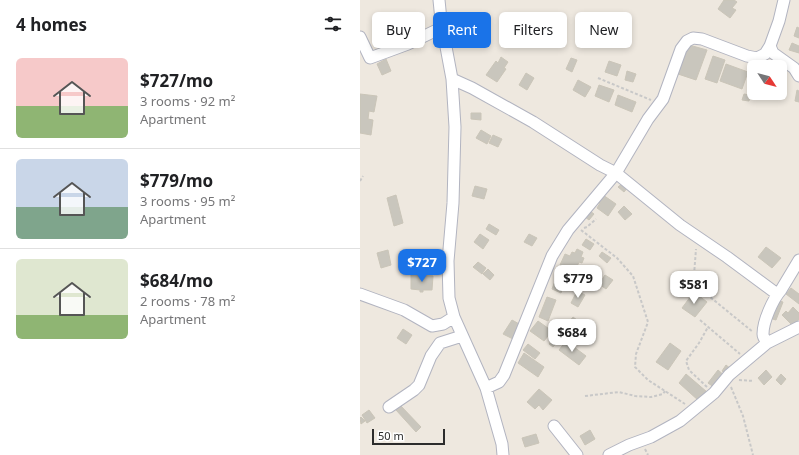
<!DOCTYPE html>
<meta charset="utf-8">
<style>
body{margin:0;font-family:"Noto Sans",sans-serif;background:#f2f2f2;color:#202124;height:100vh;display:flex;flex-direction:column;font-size:15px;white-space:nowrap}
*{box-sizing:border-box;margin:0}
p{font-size:13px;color:#757577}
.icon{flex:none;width:22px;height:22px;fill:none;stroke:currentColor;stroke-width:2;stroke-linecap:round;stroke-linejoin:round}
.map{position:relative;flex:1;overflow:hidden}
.details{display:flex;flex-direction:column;background:#fff;width:360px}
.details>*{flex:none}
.banner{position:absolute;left:12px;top:12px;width:367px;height:36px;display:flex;gap:8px}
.needle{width:26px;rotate:126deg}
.buttons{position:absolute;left:387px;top:60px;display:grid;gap:8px}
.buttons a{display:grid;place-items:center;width:40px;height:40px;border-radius:6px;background:#fff;box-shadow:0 2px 6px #0003;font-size:20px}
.scale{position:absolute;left:12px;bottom:10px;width:73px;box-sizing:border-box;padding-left:4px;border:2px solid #2c2c2c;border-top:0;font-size:11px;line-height:14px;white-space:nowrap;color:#2c2c2c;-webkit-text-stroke:3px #fff;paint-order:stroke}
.price{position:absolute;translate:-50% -34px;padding:0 9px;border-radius:8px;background:#fff;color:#222;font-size:13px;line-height:26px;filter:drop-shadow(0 1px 2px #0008)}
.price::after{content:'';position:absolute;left:50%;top:24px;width:12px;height:9px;margin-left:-6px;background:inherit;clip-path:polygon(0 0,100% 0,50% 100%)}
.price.active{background:#1a73e8;color:#fff}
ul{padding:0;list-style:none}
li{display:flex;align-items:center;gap:12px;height:100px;padding:0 16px}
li+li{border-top:1px solid #e0e0e0}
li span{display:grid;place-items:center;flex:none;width:112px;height:80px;border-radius:6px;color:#555}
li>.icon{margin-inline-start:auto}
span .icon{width:48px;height:48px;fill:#fffc;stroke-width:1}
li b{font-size:17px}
h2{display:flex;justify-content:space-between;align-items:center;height:48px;padding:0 16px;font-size:17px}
.tag{padding:0 14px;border-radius:6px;background:#fff;box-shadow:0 2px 6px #0003;font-size:14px;line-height:36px}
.tag.active{background:#1a73e8;color:#fff}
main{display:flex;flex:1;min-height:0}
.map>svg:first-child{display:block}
.building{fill:#c9c6bd;stroke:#cac5b8}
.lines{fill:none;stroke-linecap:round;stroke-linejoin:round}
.minor-casing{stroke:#b2b4c0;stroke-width:13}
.path{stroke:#c8c8c8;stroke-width:2;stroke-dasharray:3 2;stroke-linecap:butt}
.minor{stroke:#fff;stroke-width:11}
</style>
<main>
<section class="details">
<h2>4 homes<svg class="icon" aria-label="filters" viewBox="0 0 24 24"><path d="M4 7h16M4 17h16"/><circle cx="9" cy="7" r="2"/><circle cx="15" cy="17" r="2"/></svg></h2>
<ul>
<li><span style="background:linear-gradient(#f6c9c9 60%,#8fb573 0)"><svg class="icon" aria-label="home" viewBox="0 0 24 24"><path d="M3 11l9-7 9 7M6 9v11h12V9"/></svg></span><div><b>$727/mo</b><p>3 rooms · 92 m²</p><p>Apartment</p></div></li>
<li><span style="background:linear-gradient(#c9d6e8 60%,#7fa58c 0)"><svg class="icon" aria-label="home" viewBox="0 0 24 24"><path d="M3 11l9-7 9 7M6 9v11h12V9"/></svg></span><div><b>$779/mo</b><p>3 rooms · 95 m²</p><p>Apartment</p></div></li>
<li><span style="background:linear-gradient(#dfe7d0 70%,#8fb573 0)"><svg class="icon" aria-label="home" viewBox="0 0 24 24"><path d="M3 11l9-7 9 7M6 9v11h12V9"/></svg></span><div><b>$684/mo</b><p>2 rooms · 78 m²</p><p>Apartment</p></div></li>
</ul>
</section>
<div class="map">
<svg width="439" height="455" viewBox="0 0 439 455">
<rect width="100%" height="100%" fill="#eee8df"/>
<path class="building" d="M364,0H374L377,2L372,8L376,10L370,18L358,9Z
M182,15L194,19L189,33L177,28Z
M107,27L114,30L112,36L105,33Z
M437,27L439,28V38L434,36Z
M432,43L439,46V53L429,50Z
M329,45L347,50L336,80L318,74Z
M353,56L365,60L357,83L345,79Z
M141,57L148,62L144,68L146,69L137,82L126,75L136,61L138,63Z
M211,58L217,60L212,72L206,69Z
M26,59L31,71L22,75L17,64Z
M249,61L261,65L257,76L245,72Z
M366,64L388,72L382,89L360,81Z
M267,71L276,74L273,82L265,80Z
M166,73L174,78L167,90L159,85Z
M218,80L231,87L225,97L213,90Z
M239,85L254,90L249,102L235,96Z
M437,90L439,91V102L435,101Z
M0,94L17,96L14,112L9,111L8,119L13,120L11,135L0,133Z
M384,94L390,95L389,101L382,100Z
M258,95L276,102L272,112L255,105Z
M111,113H121V120L111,119Z
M121,130L131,136L127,144L116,138Z
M133,135L142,139L138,147L129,143Z
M263,183L268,187L264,192L258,187Z
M115,186L127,189L124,199L112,196Z
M36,195L43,223L34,226L27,198Z
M243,195L256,204L248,216L237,208L240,203L238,201Z
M264,206L272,214L265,220L258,212Z
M230,211L234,214L229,220L225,217Z
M129,224L139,230L136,235L126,229Z
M120,234L129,240L123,249L114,242Z
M169,234L177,238L172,246L164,242Z
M226,239L234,244L230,250L222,245Z
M406,247L421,258L412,268L398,257Z
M217,249L223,252L221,257L224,258L222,263L219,262L215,271L200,265L205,254L210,256L212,252L215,253Z
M28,250L31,265L21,268L17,253Z
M242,252L251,258L247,263L239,256Z
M118,262L126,268L122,274L113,267Z
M200,268L205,270L202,275L197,272Z
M128,269L134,275L130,280L123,274Z
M51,275L73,276L72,290H63V292H60V290L51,289Z
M245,275L253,280L246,289L239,284Z
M195,281L204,284L201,293L192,289Z
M431,288L439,294V304L426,294Z
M217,291L225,295L218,307L211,303Z
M334,292L347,302L335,317L322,308Z
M187,297L196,300L188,321L179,317Z
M416,300L423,302L416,320L409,318Z
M433,307L439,313V319L433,326L422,315L426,311L428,313Z
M213,317L221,323L214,332L206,326Z
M152,320L161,325L153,339L143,334Z
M178,321L192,331L184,341L170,331Z
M43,329L52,335L46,344L37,338Z
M196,335L200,338L193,347L189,344Z
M206,341L226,356L219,365L199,350Z
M310,343L321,351L308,370L296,362Z
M168,344L180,353L175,359L163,350Z
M164,353L184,367L178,377L158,363Z
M366,365L371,369L367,375L362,371Z
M358,370L365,376L355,388L348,383Z
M406,370L412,377L404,385L398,378Z
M326,374L347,392L339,401L319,383Z
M421,374L426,379L421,385L416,380Z
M179,389L192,400L183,410L179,405L175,409L167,402Z
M40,405L61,427L56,432L36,410Z
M9,410L15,418L7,423L2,415Z
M1,417L5,421L1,424L0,418Z
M230,430L235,439L225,445L220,436Z
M176,434L179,443L165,447L162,438Z"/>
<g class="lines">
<defs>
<path id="minor" d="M79,0L81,20L92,79L95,127L93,203L88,261L89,298L94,317L126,388L142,444L143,455
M424,0L419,21L410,46L413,53L434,68L439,76
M0,37L10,58L48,44L83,27L98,23
M92,79L112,88L173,122L240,165L256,173L320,225L367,257L417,294
M0,294L44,310L72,326L83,324L94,317
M407,343C405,340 403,337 403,334C403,321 413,299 421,290L439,260
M126,388L139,382L144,375L192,256L208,230L256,173L288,119L303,99L321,49L327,41L333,38L342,39L387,56L397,58L405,54L410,46
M29,407L54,390L59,385L71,356L80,343L102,336
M194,426L217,455
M249,455L269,445L291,437L320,421L354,393L369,375L407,343L439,327"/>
</defs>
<use href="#minor" class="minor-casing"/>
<path class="path" d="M238,78L291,100
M0,181L3,176
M224,228L227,227L236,219
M221,230L257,258L273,276L288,322L276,354L275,367L288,380L325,404
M334,275L336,249
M339,288L393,332
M340,320L380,354
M379,380L394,381
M347,387L329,370L326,361L339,343L348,327
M371,387L383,416L393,455
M225,396L259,392L275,396L291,397L303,394L305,391
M285,449L288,455"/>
<use href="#minor" class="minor"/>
</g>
</svg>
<div class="buttons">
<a><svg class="needle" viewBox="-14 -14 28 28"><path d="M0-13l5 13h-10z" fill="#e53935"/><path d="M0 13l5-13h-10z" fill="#757577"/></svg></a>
</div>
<div class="scale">50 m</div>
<b class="price active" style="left:62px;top:283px">$727</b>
<b class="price" style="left:218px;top:299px">$779</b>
<b class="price" style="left:334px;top:305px">$581</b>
<b class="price" style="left:212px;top:353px">$684</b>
<div class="banner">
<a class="tag">Buy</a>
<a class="tag active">Rent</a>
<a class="tag">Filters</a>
<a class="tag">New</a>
</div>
</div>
</main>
